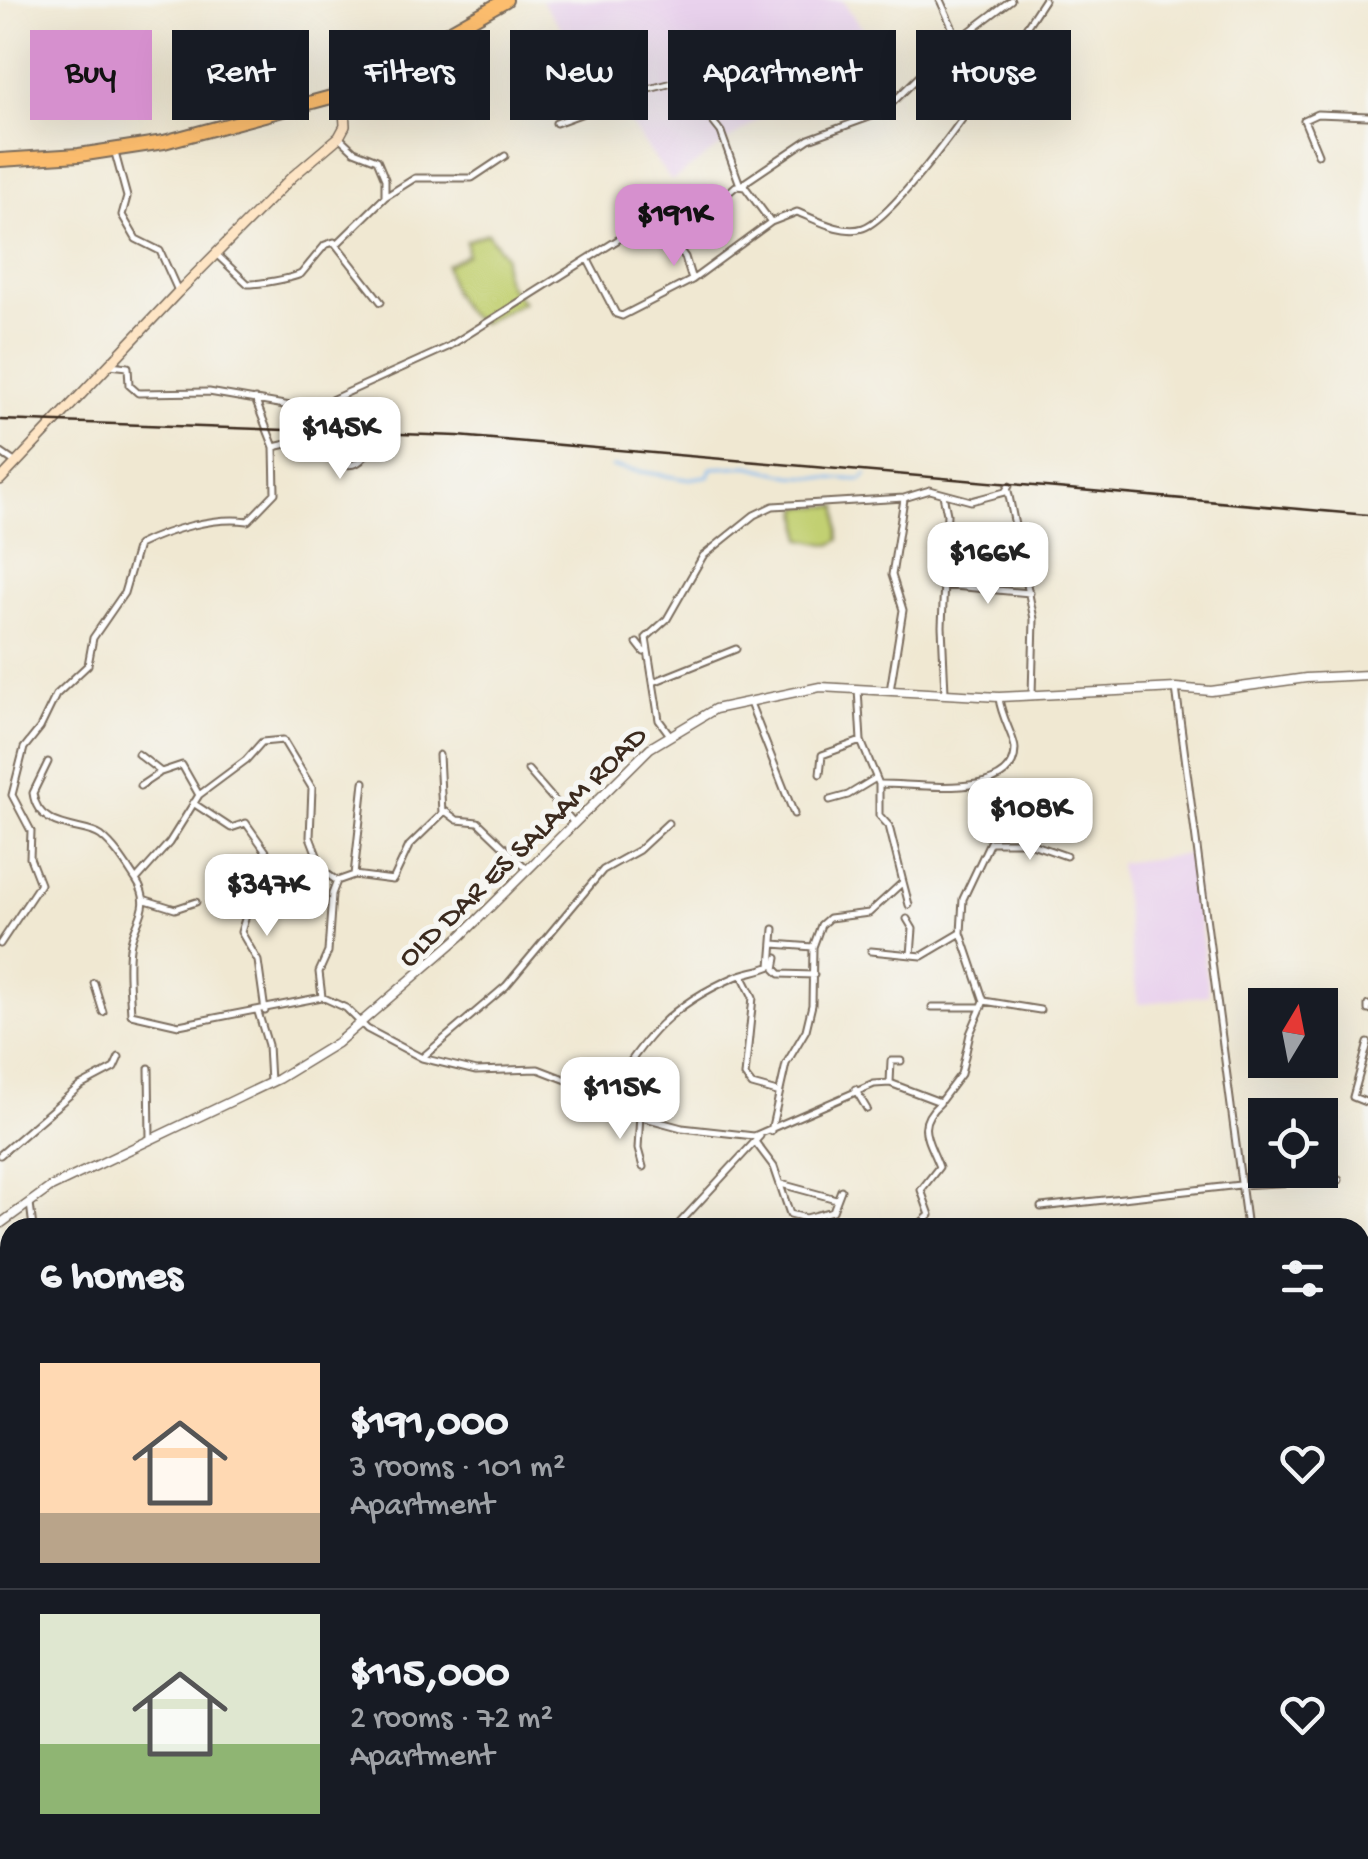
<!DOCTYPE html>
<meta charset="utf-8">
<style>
body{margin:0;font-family:"Gochi Hand",sans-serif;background:#20242c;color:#f1f3f6;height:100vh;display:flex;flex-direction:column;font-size:38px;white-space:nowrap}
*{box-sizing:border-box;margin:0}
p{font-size:32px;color:#9ea1a6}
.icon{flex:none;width:55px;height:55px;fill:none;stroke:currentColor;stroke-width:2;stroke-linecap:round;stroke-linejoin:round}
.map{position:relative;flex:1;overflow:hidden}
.side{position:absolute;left:0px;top:1218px;width:1370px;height:642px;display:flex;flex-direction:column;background:#171b24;border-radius:30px 30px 0 0;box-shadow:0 10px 40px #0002}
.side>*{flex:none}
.banner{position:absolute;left:30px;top:30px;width:1310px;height:90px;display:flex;gap:20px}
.needle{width:65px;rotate:10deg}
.controls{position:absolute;left:1248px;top:988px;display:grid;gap:20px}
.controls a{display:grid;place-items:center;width:90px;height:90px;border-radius:0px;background:#171b24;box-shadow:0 10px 40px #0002;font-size:50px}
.price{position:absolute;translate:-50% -85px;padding:0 22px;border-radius:20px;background:#fff;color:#222;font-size:32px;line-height:65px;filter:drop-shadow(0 2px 5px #0008)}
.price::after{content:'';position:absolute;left:50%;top:60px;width:30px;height:22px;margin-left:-15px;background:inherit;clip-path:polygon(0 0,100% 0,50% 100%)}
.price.current{background:#d690ce;color:#111}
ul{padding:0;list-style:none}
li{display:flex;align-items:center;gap:30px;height:250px;padding:0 40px}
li+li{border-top:2px solid #363941}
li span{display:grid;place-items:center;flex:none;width:280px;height:200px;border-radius:0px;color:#555}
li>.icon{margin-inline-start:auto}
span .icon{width:120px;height:120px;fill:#fffc;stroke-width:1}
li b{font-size:42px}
h2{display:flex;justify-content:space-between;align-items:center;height:120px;padding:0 40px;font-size:42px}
.tag{padding:0 35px;border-radius:0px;background:#171b24;box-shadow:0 10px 40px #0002;font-size:35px;line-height:90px}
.tag.current{background:#d690ce;color:#111}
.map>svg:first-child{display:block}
.built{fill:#e9d2ed}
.green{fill:#c2d072;stroke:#7e7d48;stroke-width:2.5}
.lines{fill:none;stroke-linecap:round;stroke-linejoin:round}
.stream{stroke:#82baf2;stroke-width:2.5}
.minor-casing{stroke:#7a6c5d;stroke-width:9}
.tertiary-casing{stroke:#7a6c5d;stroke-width:11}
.secondary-casing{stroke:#7a6c5d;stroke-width:12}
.trunk-casing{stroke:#7a6c5d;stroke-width:16}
.minor{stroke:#fff;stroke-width:5}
.tertiary{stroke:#fff;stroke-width:8}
.secondary{stroke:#fee5c5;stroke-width:9}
.trunk{stroke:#fcbd6e;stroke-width:12}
.rail{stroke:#3b2a1e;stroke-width:2.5}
.labels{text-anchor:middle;stroke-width:10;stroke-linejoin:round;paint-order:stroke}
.street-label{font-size:30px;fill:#3b2a1e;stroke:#f6f6f2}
</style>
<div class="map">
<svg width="1368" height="1859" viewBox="0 0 1368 1859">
<rect width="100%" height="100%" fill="#f6f6f2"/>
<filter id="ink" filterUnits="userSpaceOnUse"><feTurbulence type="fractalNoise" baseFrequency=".01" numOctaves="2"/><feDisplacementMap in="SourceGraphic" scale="20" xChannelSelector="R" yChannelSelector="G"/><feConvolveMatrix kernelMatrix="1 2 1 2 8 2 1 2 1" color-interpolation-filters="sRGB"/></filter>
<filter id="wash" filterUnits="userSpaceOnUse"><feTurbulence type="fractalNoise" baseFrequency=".0048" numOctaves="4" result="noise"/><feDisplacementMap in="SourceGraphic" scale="40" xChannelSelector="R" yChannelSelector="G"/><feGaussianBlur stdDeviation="2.25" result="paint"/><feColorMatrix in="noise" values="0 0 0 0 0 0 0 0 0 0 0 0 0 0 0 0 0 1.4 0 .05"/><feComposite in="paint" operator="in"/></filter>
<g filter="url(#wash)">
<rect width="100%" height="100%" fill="#f0e8d2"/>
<path class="built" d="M541,0H842L871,40L671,181Z
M1191,854L1209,995L1138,1004L1119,863Z"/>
<path class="green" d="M487,233L505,256C501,276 509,288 523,302L482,323C458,314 450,288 446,265L467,255L466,241Z
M838,506L839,540L831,545L802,539L799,507Z"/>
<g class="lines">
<path class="stream" d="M612,467L686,479L708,476L711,468L748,466L791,476L862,480L867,474"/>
</g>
</g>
<g filter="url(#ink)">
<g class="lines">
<defs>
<path id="minor" d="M954,43L1011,0
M681,81L721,132L740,185
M556,123L649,89L720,71
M115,153L127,197L122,215L136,239L160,251L178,291
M1318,154L1304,120L1317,114L1368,116
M741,185L809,139L883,112L953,43V29L940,0
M385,197L415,178H472L505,156
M654,217L685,257L692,280
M337,244L385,197V179L377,160L354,151L339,137
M216,254L248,284C260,284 290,279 301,274L325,245L334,242L381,302
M589,262L616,314L622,316L692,280L771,222
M110,365L128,367L129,385L138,393L209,392L302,408L320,405L448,347L654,217L666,213L685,221L712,207L736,186L745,187L771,222L797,212C815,219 842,235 863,228C902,215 1017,42 1044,0
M274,447L291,443L388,449
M327,447L339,464C354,467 363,463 369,448
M0,452L16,463
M1008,491L1034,619L1032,695
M943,495L947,514L942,626L945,693
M943,585L1030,593
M637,643L644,652
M656,681L736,649
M1176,688L1247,1228
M890,691L903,610L892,575L904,499
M750,703L794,814
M670,735L659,720L646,638L667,619L703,556L754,515L773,506L904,498L930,490L971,501L1005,492L1009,486
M138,754L161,772L182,765L199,795
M439,755L442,813
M48,762L33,793C38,832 86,824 101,836C116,848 126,865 136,880
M528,770L574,823
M820,774L822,755L861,741
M879,784C914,783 1015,802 1015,749C1015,738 1001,717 999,698
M140,786L158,774
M830,800L848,795L876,778
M193,803L231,828L246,823L277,867L288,875L323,871L337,881
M323,871L310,837L312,788L283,740L262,742L246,760L199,795L169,843L136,880C155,909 133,920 130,948C127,969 130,993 131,1014L179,1025L322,997L346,1008L367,1029L422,1058L476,1071L538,1069L629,1104L645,1118L682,1128L754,1136L874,1084L890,1083L940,1102L961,1074L970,1034L984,1001L961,933L963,899L990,842H1026L1066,856
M354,875L393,880L409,846L445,811L457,820L478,822L527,869
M903,882L909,905
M146,900L175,909L196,902
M907,919L913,929L911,955
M0,944L40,884L30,858L31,831L12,795L24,748L40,728L56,695L88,665L93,638L124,593L138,545C168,530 214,516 248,521L275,493L274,447L255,399
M774,944L813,947
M871,951L922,956L961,933
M777,958L775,969L780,974L814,975
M742,975L753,997L745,1076L752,1085L777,1092
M94,983L103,1012
M322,997L319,972L328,952L332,894L337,881L354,875L364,782
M984,1001L1040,1010
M1368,1005V1010
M932,1007H982
M265,1011L258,961L241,932L255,886L277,868
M258,1012L268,1045L270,1082
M1368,1043L1353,1097L1368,1103
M424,1056L506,986L603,870L639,850L668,823
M149,1068L150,1138
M890,1083L891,1061H901
M855,1089L867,1109
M608,1096C644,1037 670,1005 735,977C746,972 760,971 771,966L774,929
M640,1114L638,1149L643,1167
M771,1131L786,1064L806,1030L812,1005L813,947L821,925L829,918L869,913L903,882L889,826L879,815V784L861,741L858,689
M756,1143L774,1167L790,1214L806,1218L833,1211L841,1190
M0,1155L80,1086L114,1068L119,1057
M781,1184L836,1199
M30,1203L33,1228
M1041,1207L1240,1185L1339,1180
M675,1228L760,1136
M915,1228L930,1215L921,1190L939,1167C929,1140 914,1126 940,1103
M0,1272L10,1280
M1360,1338L1368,1289
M1360,1456L1367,1468L1360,1482
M1360,1754L1368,1755
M1360,1786L1368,1793
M122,1850L125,1859
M567,1850L568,1859
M745,1850L752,1859
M884,1850L886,1859
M1057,1850L1062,1859
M1165,1850L1166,1859
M142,1859L144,1850
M324,1859L328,1850
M391,1859L395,1850
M636,1859L638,1850
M701,1859L709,1850
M821,1859L824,1850
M1359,1859L1368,1811"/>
<path id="tertiary" d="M0,1224L51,1187L278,1079L337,1043L461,936L650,748L715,709L820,687L999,697L1176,688L1211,691L1306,678L1368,675"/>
<path id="secondary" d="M0,480L178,292L292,177L339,137L345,126L343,89"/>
<path id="trunk" d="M0,160L79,155L164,142L335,96L506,0"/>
</defs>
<use href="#minor" class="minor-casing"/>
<use href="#tertiary" class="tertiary-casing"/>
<use href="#secondary" class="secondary-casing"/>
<use href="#trunk" class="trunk-casing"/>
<use href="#minor" class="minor"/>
<use href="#tertiary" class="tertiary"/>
<use href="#secondary" class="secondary"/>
<use href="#trunk" class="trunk"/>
<path class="rail" d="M0,420L458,436L1368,515"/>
</g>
</g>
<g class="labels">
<g class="street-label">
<text transform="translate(521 845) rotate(-44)" y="10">OLD DAR ES SALAAM ROAD</text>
</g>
</g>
</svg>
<div class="controls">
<a><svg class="needle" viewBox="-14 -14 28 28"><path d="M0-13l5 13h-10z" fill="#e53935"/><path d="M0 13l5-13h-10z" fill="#9ea1a6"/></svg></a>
<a><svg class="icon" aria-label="locate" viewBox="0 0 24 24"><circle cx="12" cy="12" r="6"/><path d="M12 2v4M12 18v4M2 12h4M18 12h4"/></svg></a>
</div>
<b class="price current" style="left:674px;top:269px">$191K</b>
<b class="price" style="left:340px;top:482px">$145K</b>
<b class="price" style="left:988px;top:607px">$166K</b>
<b class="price" style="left:1030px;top:863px">$108K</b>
<b class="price" style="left:267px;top:939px">$347K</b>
<b class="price" style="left:620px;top:1142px">$115K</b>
<div class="banner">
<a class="tag current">Buy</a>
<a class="tag">Rent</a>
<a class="tag">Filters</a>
<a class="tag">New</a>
<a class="tag">Apartment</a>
<a class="tag">House</a>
</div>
<section class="side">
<h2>6 homes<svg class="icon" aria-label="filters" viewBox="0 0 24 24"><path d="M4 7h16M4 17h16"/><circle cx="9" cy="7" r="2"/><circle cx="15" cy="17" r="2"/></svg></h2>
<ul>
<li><span style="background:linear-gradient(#ffd9b3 75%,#b9a48a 0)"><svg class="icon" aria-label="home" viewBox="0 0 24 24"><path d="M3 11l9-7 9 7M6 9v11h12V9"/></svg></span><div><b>$191,000</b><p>3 rooms · 101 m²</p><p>Apartment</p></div><svg class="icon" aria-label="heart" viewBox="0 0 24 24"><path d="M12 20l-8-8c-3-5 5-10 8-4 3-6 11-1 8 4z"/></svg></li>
<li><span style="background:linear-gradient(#dfe7d0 65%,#8fb573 0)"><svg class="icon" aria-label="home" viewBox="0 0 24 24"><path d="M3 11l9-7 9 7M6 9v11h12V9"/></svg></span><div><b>$115,000</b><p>2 rooms · 72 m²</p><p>Apartment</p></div><svg class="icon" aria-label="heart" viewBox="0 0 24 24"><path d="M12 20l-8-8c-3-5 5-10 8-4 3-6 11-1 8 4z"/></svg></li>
</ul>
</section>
</div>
